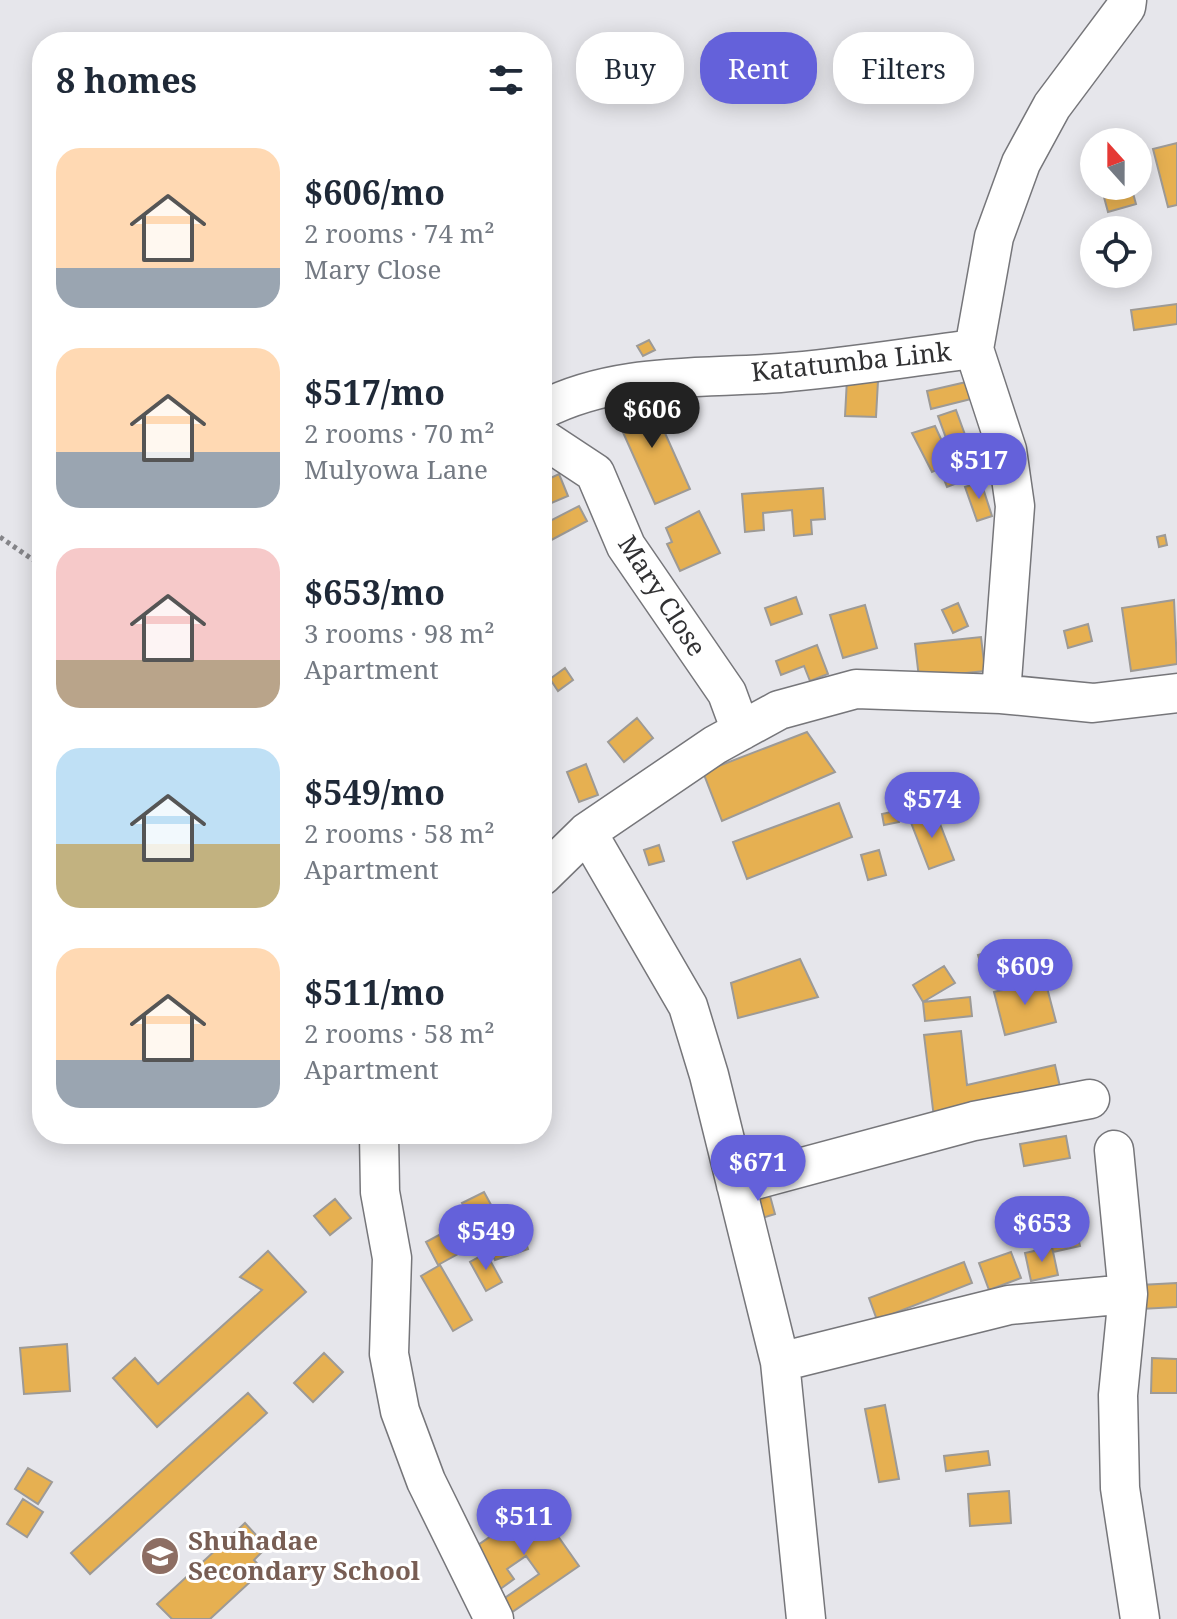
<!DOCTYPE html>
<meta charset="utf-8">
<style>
body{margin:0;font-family:"Noto Serif",serif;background:#f2f2f3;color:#1f2937;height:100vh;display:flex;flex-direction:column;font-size:30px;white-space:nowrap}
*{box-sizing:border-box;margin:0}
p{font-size:26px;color:#747a83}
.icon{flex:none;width:44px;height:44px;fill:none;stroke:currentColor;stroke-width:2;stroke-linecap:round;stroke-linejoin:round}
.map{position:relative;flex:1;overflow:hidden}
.sheet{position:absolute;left:32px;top:32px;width:520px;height:1112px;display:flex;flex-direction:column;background:#fff;border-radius:32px;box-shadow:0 4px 20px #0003}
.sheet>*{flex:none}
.top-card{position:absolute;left:576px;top:32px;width:480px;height:72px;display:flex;gap:16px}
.needle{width:52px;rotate:339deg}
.controls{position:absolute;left:1080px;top:128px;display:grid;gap:16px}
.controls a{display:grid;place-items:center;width:72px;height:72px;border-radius:50%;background:#fff;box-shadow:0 4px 20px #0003;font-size:40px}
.price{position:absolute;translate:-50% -68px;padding:0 18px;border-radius:28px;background:#6461da;color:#fff;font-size:26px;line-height:52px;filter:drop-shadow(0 2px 4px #0008)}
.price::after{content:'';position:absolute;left:50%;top:48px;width:24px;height:18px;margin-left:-12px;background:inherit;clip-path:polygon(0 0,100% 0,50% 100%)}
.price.current{background:#222;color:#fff}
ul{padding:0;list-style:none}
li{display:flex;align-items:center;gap:24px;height:200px;padding:0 24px}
li span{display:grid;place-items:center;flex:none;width:224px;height:160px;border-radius:24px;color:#555}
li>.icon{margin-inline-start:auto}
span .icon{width:96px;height:96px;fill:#fffc;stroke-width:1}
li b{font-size:34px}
h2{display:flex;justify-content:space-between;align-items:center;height:96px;padding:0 24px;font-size:34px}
.pill{padding:0 28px;border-radius:32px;background:#fff;box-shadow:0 4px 20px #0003;font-size:28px;line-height:72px}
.pill.current{background:#6461da;color:#fff}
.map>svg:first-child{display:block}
.building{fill:#e6b051;stroke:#9d9a96;stroke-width:2}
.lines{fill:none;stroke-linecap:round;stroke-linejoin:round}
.minor-casing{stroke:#76767a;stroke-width:41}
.path{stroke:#858589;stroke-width:5;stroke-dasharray:4 4;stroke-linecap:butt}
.minor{stroke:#fff;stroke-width:38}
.labels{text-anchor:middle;stroke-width:6;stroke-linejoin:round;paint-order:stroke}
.street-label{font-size:26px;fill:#313133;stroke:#fff}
.education-label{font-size:26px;font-weight:bold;fill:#785e54;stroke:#fff;text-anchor:start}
</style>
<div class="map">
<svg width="1177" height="1619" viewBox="0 0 1177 1619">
<rect width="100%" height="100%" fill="#e6e6eb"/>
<path class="building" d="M1177,143V205L1168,207L1153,149Z
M1101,186H1131L1136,204L1108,212Z
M1177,304V324L1134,330L1131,310Z
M649,340L655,350L643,356L637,346Z
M847,379L878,381L876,417L845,416Z
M975,380L979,397L931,409L927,391Z
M648,395L690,489L655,504L613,410Z
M956,410L972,454L954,460L938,416Z
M935,426L952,463L932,472L912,433Z
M976,461L981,474L947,487L942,474Z
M559,474L568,496L542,507V482Z
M981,482L992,516L977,521L965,487Z
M823,488L825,519L811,520L812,534L794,536L792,510L763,513L764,530L745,532L742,494Z
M579,506L587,521L542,545V525Z
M699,511L720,553L680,571L667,544L672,542L666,528Z
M1165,535L1167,545L1159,547L1157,537Z
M796,597L802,614L771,625L765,608Z
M1174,600L1177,664L1131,671L1122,608Z
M958,603L968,626L953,633L942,610Z
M865,605L877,648L843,658L830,615Z
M1088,624L1092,641L1068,648L1064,631Z
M981,637L985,671L919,678L915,644Z
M817,645L828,674L810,681L804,666L781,675L776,661Z
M565,668L573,680L558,691L550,679Z
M637,718L653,738L624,762L608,742Z
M807,732L835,772L722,821L703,772Z
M586,764L598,795L579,802L567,772Z
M839,803L852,837L747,879L733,842Z
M896,811L899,822L884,825L882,814Z
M935,811L954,860L929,869L910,820Z
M659,845L664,861L649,865L644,850Z
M879,850L886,875L868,880L861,855Z
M1025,943L1032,971L986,982L978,955Z
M800,959L818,997L738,1018L731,983Z
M944,966L955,983L923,1002L913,985Z
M1045,980L1056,1022L1005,1035L994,992Z
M970,997L972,1016L925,1021L923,1002Z
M961,1031L967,1085L1055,1065L1063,1100L935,1126L924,1035Z
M1066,1136L1070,1158L1024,1166L1020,1144Z
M767,1185L775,1214L749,1222L740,1193Z
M484,1192L507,1234L522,1230L528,1249L495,1260L462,1203Z
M335,1199L351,1218L330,1235L314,1216Z
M1075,1223L1080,1246L1053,1252L1048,1229Z
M452,1228L465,1250L438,1265L426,1242Z
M1052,1247L1058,1275L1031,1281L1025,1253Z
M268,1251L306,1292L157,1427L113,1378L135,1358L158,1384L262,1290L240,1277Z
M1011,1252L1021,1278L989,1290L979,1263Z
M486,1253L502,1282L486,1291L470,1262Z
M964,1262L972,1283L877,1320L869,1298Z
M440,1265L472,1320L453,1331L421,1276Z
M1177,1283V1307L1141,1309L1140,1285Z
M67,1344L70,1391L24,1394L20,1348Z
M324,1353L343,1372L313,1402L294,1383Z
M1152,1358L1177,1359V1393H1151Z
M248,1393L267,1413L90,1574L71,1553Z
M885,1405L899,1479L879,1482L865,1409Z
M988,1451L990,1465L946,1471L944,1456Z
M28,1468L52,1482L38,1504L15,1489Z
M1009,1491L1011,1523L970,1526L968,1494Z
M23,1499L43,1512L27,1537L7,1524Z
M536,1505L579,1566L508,1615L499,1602L539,1574L526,1556L507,1569L514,1579L499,1590L465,1554Z
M245,1523L267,1547L254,1560L263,1570L210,1619H172L157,1604Z"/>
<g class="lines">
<defs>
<path id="minor" d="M542,410C616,372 699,379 780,373C845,368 909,357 974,349
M542,438L595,473L626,546L727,693L741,731
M1001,694L1015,506L1007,450L974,349L994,237L1021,163L1052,106L1126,7L1127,0
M587,832L688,1006L709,1075L780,1362L806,1619
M542,876L587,832L715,745L779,710L856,689L1001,694L1093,703L1177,693
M379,1134L380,1192L392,1258L389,1354L400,1411L426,1481L494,1619
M1114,1150L1128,1294L1118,1395L1120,1488L1140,1619
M736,1185L974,1121L1090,1099
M780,1362L1009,1305L1128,1294"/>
</defs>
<use href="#minor" class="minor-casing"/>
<path class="path" d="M0,537L42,566"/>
<use href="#minor" class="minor"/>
</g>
<defs>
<symbol id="school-disc" viewBox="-11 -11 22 22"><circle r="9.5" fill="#8d6e63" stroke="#fff"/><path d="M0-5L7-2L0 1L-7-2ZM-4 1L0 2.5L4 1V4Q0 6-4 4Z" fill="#fff"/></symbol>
</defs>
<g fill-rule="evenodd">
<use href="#school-disc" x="138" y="1534" width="44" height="44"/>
</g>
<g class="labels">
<g class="street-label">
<text transform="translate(851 362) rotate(-6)" y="9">Katatumba Link</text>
<text transform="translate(662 596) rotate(57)" y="9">Mary Close</text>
</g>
<g class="education-label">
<text x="188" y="1550">Shuhadae<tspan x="188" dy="30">Secondary School</tspan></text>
</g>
</g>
</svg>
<div class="controls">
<a><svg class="needle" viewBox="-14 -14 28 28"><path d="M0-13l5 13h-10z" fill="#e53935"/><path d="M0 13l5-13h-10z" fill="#747a83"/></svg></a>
<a><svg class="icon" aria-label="locate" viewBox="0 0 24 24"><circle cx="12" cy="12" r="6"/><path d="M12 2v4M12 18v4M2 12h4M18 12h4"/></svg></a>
</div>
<b class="price current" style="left:652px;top:450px">$606</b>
<b class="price" style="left:979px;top:501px">$517</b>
<b class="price" style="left:932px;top:840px">$574</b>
<b class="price" style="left:1025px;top:1007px">$609</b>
<b class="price" style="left:758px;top:1203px">$671</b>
<b class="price" style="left:1042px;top:1264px">$653</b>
<b class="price" style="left:486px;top:1272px">$549</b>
<b class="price" style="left:524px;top:1557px">$511</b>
<div class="top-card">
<a class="pill">Buy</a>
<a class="pill current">Rent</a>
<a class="pill">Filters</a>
</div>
<section class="sheet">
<h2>8 homes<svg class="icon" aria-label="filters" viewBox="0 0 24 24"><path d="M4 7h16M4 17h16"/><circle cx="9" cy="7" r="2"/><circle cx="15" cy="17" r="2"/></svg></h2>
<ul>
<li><span style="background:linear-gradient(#ffd9b3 75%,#9aa5b1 0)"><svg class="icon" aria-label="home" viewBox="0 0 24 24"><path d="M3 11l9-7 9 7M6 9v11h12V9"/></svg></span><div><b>$606/mo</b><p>2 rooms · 74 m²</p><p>Mary Close</p></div></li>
<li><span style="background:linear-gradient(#ffd9b3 65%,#9aa5b1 0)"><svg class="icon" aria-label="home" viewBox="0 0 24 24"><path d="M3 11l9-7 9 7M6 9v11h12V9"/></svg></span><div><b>$517/mo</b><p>2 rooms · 70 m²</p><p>Mulyowa Lane</p></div></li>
<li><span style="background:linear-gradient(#f6c9c9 70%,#b9a48a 0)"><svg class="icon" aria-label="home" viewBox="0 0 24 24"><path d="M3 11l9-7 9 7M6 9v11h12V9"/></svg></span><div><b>$653/mo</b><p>3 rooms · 98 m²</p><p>Apartment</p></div></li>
<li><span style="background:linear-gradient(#bfe0f5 60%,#c2b280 0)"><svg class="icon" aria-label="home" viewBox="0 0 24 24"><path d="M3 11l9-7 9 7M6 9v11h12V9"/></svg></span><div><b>$549/mo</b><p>2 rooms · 58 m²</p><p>Apartment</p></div></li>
<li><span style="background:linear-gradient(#ffd9b3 70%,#9aa5b1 0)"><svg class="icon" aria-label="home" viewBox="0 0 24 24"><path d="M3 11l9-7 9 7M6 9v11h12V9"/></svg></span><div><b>$511/mo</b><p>2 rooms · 58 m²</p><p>Apartment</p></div></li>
</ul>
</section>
</div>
